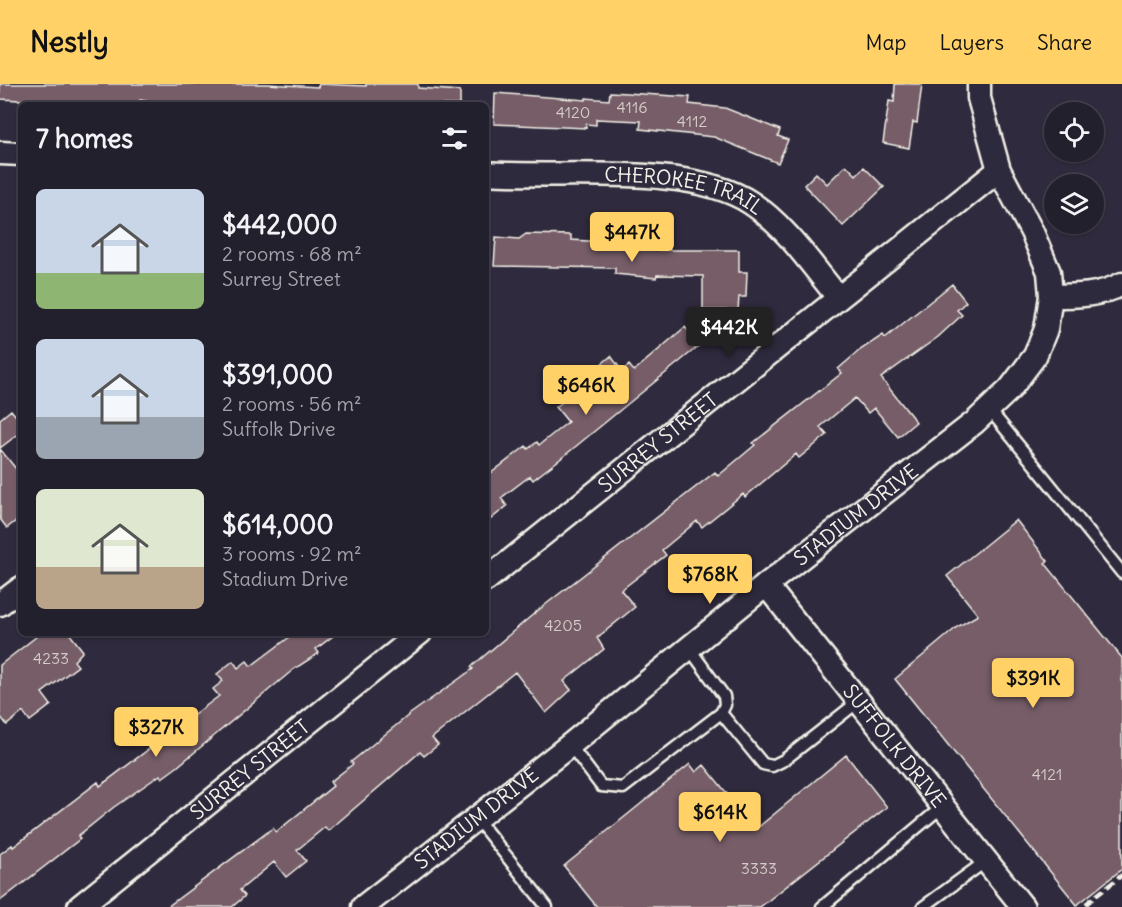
<!DOCTYPE html>
<meta charset="utf-8">
<style>
body{margin:0;font-family:Delius,sans-serif;background:#2f2d3a;color:#f1f3f6;height:100vh;display:flex;flex-direction:column;font-size:22px;white-space:nowrap}
*{box-sizing:border-box;margin:0}
p{font-size:20px;color:#a3a3aa}
.icon{flex:none;width:33px;height:33px;fill:none;stroke:currentColor;stroke-width:2;stroke-linecap:round;stroke-linejoin:round}
.map{position:relative;flex:1;overflow:hidden}
.drawer{position:absolute;left:18px;top:18px;width:471px;height:534px;display:flex;flex-direction:column;background:#23202e;border-radius:9px;box-shadow:0 2px 4px #0004,0 0 0 2px #403e4a}
.drawer>*{flex:none}
.tools{position:absolute;left:1044px;top:18px;display:grid;gap:12px}
.tools a{display:grid;place-items:center;width:60px;height:60px;border-radius:50%;background:#23202e;box-shadow:0 2px 4px #0004,0 0 0 2px #403e4a;font-size:30px}
.price{position:absolute;translate:-50% -51px;padding:0 14px;border-radius:6px;background:#ffd166;color:#111;font-size:20px;line-height:39px;filter:drop-shadow(0 2px 3px #0008)}
.price::after{content:'';position:absolute;left:50%;top:36px;width:18px;height:14px;margin-left:-9px;background:inherit;clip-path:polygon(0 0,100% 0,50% 100%)}
.price.active{background:#222;color:#fff}
ul{padding:0;list-style:none}
li{display:flex;align-items:center;gap:18px;height:150px;padding:0 18px}
li span{display:grid;place-items:center;flex:none;width:168px;height:120px;border-radius:9px;color:#555}
li>.icon{margin-inline-start:auto}
span .icon{width:72px;height:72px;fill:#fffc;stroke-width:1}
li b{font-size:26px}
h2{display:flex;justify-content:space-between;align-items:center;height:72px;padding:0 18px;font-size:26px}
header{display:flex;align-items:center;gap:36px;box-sizing:border-box;height:84px;padding:0 30px;background:#ffd166;color:#111}
header strong{font-size:28px}
nav{display:flex;gap:33px;margin-inline-start:auto;font-size:21px}
.map>svg:first-child{display:block}
.building{fill:#765d68;stroke:#f4f1e8;stroke-width:1.5}
.lines{fill:none;stroke-linecap:round;stroke-linejoin:round}
.lane-casing{stroke:#f4f1e8;stroke-width:15}
.street-casing{stroke:#f4f1e8;stroke-width:27}
.lane{stroke:#2f2a3d;stroke-width:10}
.street{stroke:#2f2a3d;stroke-width:22}
.rail{stroke:#f4f1e8;stroke-width:4.5;stroke-dasharray:9 4.5;stroke-linecap:butt}
.labels{text-anchor:middle;stroke-width:4.5;stroke-linejoin:round;paint-order:stroke}
.number-label{font-size:16px;fill:#d4ccc8}
.street-label{font-size:20px;fill:#f4f1e8;stroke:#2f2a3d}
</style>
<header>
<strong>Nestly</strong>
<nav><a>Map</a><a>Layers</a><a>Share</a></nav>
</header>
<div class="map">
<svg width="1122" height="823" viewBox="0 0 1122 823">
<rect width="100%" height="100%" fill="#2f2a3d"/>
<filter id="ink" filterUnits="userSpaceOnUse"><feTurbulence type="fractalNoise" baseFrequency=".0167" numOctaves="2"/><feDisplacementMap in="SourceGraphic" scale="12" xChannelSelector="R" yChannelSelector="G"/><feConvolveMatrix kernelMatrix="1 2 1 2 8 2 1 2 1" color-interpolation-filters="sRGB"/></filter>
<g filter="url(#ink)">
<path class="building" d="M0,0H267L318,3L319,0L366,2V0H418V4L460,7V21H178L140,16L139,21H38L39,17L0,15Z
M895,0H922L917,39L913,38L909,64L883,59L889,17L894,18Z
M610,8L690,13L689,20L725,24L780,46L778,52L788,56L778,79L714,53L640,45L641,37L596,35V41L586,40V44L494,40L495,9L586,16V14L609,16Z
M846,81L856,91L864,83L884,103L843,142L804,101L816,89L827,100Z
M526,150L571,151V156L659,161V166H739V188H747L746,213H739L738,226H703V192L657,191L656,194L615,190V184L494,182L496,153L519,155Z
M952,200L966,218L957,226L962,231L938,253L881,294L916,338L898,353L874,324L868,329L855,314L820,343L827,351L799,374L796,370L745,413L743,410L702,443L697,437L662,466L666,471L621,506L635,523L597,554L604,565L564,597L571,606L546,629L515,588L432,654L438,661L424,672L420,668L328,747L325,743L297,766L306,777L286,793L274,778L240,806L245,812L232,823H167L273,744L276,748L333,702L330,698L353,680L351,678L410,630L473,585L471,583L536,528L715,388L718,392L755,361L753,359L842,289L838,285L860,266L883,251L885,254Z
M685,243L700,261L564,372L533,396L530,392L501,414L507,422L486,439V393L526,362L528,365L537,358L539,361L568,338L556,323L597,290L594,286L611,272L622,287L629,281L634,287Z
M11,326L21,338V348L0,364V335Z
M0,365L21,391V433L7,444L0,435Z
M1016,436L1048,477L1045,479L1122,574V785L1077,821L895,595L957,543L978,531L947,492Z
M41,549H69L83,567L74,577L78,582L42,609L51,621L30,637L23,628L7,641L0,632V581Z
M295,549H337L316,565L319,569L294,585L177,683L162,694L160,691L114,723L78,752L80,755L0,817V770L12,761L13,763L98,698L100,702L219,612L213,605L223,597L217,590L233,577L238,584L247,577L251,582Z
M846,671L887,723L760,823H597L564,782L690,680L696,688L704,681L756,745Z"/>
<g class="lines">
<defs>
<path id="lane" d="M989,325L1122,489
M721,629L763,680L772,682L784,676L859,617
M570,661L601,702L623,704L721,629L725,621L724,612L689,564
M476,734L547,823
M822,823L943,722
M923,823L986,777"/>
<g id="street">
<path d="M0,69L21,70"/>
<path id="s1" d="M486,89C559,95 690,78 751,119C786,142 812,182 838,213"/>
<path d="M1051,212C1076,212 1100,212 1122,200"/>
<path id="s2" d="M486,496L999,86"/>
<path id="s3" d="M766,501L1023,823"/>
<path d="M0,520L21,504"/>
<path id="s4" d="M79,823L420,549"/>
<path id="s5" d="M363,823L570,661L766,501L975,338L1010,305L1035,272L1046,245L1051,212L1049,188L1032,148L999,86L979,14V0"/>
</g>
</defs>
<use href="#lane" class="lane-casing"/>
<use href="#street" class="street-casing"/>
<use href="#lane" class="lane"/>
<use href="#street" class="street"/>
<path class="rail" d="M1086,820L1122,791"/>
</g>
</g>
<g class="labels">
<g class="number-label">
<text x="632" y="29">4116</text>
<text x="573" y="34">4120</text>
<text x="692" y="43">4112</text>
<text x="563" y="547">4205</text>
<text x="51" y="580">4233</text>
<text x="1047" y="696">4121</text>
<text x="759" y="790">3333</text>
</g>
<g class="street-label">
<text dy="7" stroke="none"><textPath href="#s1" startOffset="200">CHEROKEE TRAIL</textPath></text>
<text dy="7" stroke="none"><textPath href="#s2" startOffset="220">SURREY STREET</textPath></text>
<text dy="7" stroke="none"><textPath href="#s5" startOffset="630">STADIUM DRIVE</textPath></text>
<text dy="7" stroke="none"><textPath href="#s3" startOffset="206">SUFFOLK DRIVE</textPath></text>
<text dy="7" stroke="none"><textPath href="#s4" startOffset="219">SURREY STREET</textPath></text>
<text dy="7" stroke="none"><textPath href="#s5" startOffset="144">STADIUM DRIVE</textPath></text>
</g>
</g>
</svg>
<div class="tools">
<a><svg class="icon" aria-label="locate" viewBox="0 0 24 24"><circle cx="12" cy="12" r="6"/><path d="M12 2v4M12 18v4M2 12h4M18 12h4"/></svg></a>
<a><svg class="icon" aria-label="layers" viewBox="0 0 24 24"><path d="M12 4l9 5-9 5-9-5zM3 14l9 5 9-5"/></svg></a>
</div>
<b class="price" style="left:632px;top:179px">$447K</b>
<b class="price active" style="left:729px;top:274px">$442K</b>
<b class="price" style="left:586px;top:332px">$646K</b>
<b class="price" style="left:710px;top:521px">$768K</b>
<b class="price" style="left:1033px;top:625px">$391K</b>
<b class="price" style="left:156px;top:674px">$327K</b>
<b class="price" style="left:720px;top:759px">$614K</b>
<section class="drawer">
<h2>7 homes<svg class="icon" aria-label="filters" viewBox="0 0 24 24"><path d="M4 7h16M4 17h16"/><circle cx="9" cy="7" r="2"/><circle cx="15" cy="17" r="2"/></svg></h2>
<ul>
<li><span style="background:linear-gradient(#c9d6e8 70%,#8fb573 0)"><svg class="icon" aria-label="home" viewBox="0 0 24 24"><path d="M3 11l9-7 9 7M6 9v11h12V9"/></svg></span><div><b>$442,000</b><p>2 rooms · 68 m²</p><p>Surrey Street</p></div></li>
<li><span style="background:linear-gradient(#c9d6e8 65%,#9aa5b1 0)"><svg class="icon" aria-label="home" viewBox="0 0 24 24"><path d="M3 11l9-7 9 7M6 9v11h12V9"/></svg></span><div><b>$391,000</b><p>2 rooms · 56 m²</p><p>Suffolk Drive</p></div></li>
<li><span style="background:linear-gradient(#dfe7d0 65%,#b9a48a 0)"><svg class="icon" aria-label="home" viewBox="0 0 24 24"><path d="M3 11l9-7 9 7M6 9v11h12V9"/></svg></span><div><b>$614,000</b><p>3 rooms · 92 m²</p><p>Stadium Drive</p></div></li>
</ul>
</section>
</div>
